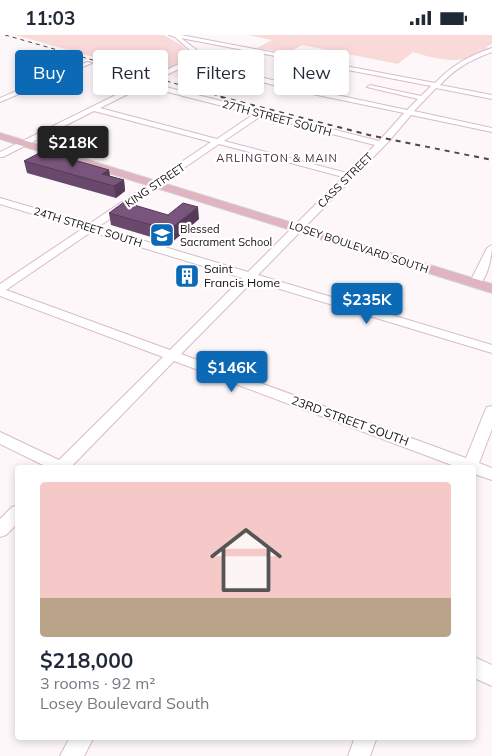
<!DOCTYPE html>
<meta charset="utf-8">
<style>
body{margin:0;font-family:Mulish,sans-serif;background:#f6f6f7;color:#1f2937;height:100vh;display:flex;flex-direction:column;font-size:19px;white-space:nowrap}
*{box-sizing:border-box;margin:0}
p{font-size:16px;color:#747a83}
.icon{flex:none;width:28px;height:28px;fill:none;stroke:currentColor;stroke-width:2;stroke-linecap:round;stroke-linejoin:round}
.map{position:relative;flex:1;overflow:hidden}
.drawer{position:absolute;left:15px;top:430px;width:461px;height:275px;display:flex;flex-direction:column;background:#fff;border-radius:5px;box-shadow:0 2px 8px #0003}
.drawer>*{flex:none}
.banner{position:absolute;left:15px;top:15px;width:462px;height:45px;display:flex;gap:10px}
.price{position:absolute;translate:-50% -42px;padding:0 11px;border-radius:5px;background:#0b69b6;color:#fff;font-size:16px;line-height:32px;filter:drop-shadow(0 1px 2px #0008)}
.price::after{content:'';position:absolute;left:50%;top:30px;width:15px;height:11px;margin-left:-8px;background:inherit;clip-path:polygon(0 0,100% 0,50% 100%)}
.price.on{background:#222;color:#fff}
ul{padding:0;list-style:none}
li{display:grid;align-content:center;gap:10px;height:265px;padding:0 25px}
li span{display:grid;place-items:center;height:155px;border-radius:5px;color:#555}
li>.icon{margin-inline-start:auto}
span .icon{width:90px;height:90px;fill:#fffc;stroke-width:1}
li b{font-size:21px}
.tag{padding:0 18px;border-radius:5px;background:#fff;box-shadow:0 2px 8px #0003;font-size:18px;line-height:45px}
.tag.on{background:#0b69b6;color:#fff}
.status{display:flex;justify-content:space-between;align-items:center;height:35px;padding:0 25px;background:#fff;direction:ltr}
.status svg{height:14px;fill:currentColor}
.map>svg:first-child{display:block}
.built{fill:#ffe7f5}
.green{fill:#fad9d9}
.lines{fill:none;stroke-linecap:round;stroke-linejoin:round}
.minor-casing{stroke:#d9bacc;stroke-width:2}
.major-casing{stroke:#d5d4d5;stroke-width:2}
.minor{fill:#fff;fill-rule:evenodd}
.major{fill:#e0b4c1;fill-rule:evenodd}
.rail-far1{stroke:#4d4449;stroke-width:1;stroke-dasharray:4 4;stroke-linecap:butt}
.rail{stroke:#4d4449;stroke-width:2;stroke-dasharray:5 5;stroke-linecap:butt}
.wall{fill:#68486b}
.shaded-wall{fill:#553b57}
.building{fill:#79547c;stroke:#553b57}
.labels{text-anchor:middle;stroke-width:4.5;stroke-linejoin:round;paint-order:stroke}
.far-street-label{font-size:11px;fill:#180e14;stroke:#fff}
.far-neighbourhood-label{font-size:11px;letter-spacing:1px;fill:#422a39;stroke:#fff}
.far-poi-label{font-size:11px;fill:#180e14;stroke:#fff;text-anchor:start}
.poi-label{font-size:12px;fill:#180e14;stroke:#fff;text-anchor:start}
.street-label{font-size:12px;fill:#180e14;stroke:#fff}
</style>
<div class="status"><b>11:03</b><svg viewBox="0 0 49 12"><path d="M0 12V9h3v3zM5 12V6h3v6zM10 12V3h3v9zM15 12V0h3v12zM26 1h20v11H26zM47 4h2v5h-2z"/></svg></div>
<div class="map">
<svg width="492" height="721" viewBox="0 0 492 721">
<rect width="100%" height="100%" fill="#fdf7fa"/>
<path class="built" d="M191,29L212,34L187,46L168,40Z"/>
<path class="green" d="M15,0H164L181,10L190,19L186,26L157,40Z
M248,0H492V9L486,12L490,14C470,31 436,25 413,17L398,29L302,10L288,18L257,13L272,5Z"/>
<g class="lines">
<defs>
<path id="minor" d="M169,0H181L435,48C452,30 469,21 492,13V17C469,26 457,32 440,50L492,60V64L436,53L414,76L492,93V97L411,80L389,106L258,240L492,310V318L253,246L181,319L466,423L485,376L487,372L492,371V394L479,428L492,433V445L474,439V432H457L174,326L71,432H47L0,409V397L59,425L163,322L0,261V249L82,194L0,169V163L89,189L211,107L94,76L3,122H0V117L193,22V18L175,2ZM181,3L431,51L421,61L370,50L367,52L418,64L407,75L304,53L324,38L325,37L322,35L297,51L194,26L199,23V17ZM189,29L298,56L404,78L379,106L150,48ZM144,51L254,79L217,104L100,73ZM261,81L375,110L347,138L224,106ZM219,109L343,142L248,237L98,192ZM91,197L242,243L170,315L6,255Z
M27,23L67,35L87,27L92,28L0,67V63L61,37L27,25Z
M492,210C492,221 487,249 475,252L471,251L469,249L487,213Z
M18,470V488L6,500L0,502V484L12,472Z
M474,622L492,630V651L474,643Z
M70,702H94L84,721H60Z
M355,702H377L370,721H348Z"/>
<path id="major" d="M0,98L492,249V258L0,104Z"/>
</defs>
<use href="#minor" class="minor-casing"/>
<use href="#major" class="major-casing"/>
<use href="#minor" class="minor"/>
<use href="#major" class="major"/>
<path class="rail-far1" d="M5,0L226,63"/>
<path class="rail" d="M221,62L369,100L492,125"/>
</g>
<path class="wall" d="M24,126L109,135L110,141L124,145L125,156L116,163L27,138Z
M109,178L168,180L199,184L171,208L111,190Z"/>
<path class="shaded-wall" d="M109,135L110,146L102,139Z
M124,145L125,156L116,163L114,151Z
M198,172L199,184L171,208L169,195Z"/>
<path class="building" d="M43,116L109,135L102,139L124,145L114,151L24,126Z
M124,167L168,180L183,168L198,172L169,195L109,178Z"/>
<defs>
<symbol id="school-square" viewBox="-11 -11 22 22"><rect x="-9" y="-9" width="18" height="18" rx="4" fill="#0b69b6" stroke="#fff"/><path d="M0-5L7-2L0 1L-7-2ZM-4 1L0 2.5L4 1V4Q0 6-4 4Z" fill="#fff"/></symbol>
<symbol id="building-square" viewBox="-11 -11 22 22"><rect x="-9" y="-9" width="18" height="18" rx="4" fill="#0b69b6" stroke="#fff"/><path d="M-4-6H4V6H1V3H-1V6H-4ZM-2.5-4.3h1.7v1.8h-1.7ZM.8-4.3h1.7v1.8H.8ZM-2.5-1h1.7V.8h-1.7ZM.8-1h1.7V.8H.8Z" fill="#fff"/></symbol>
</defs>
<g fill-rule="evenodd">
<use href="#school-square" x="148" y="186" width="28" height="28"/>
<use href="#building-square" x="173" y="227" width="28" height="28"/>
</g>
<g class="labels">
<g class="far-street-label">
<text transform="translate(277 83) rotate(15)" y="4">27TH STREET SOUTH</text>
<text transform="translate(345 145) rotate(-45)" y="4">CASS STREET</text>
<text transform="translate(155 150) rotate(-34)" y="4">KING STREET</text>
<text transform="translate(88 192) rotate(17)" y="4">24TH STREET SOUTH</text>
<text transform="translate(359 212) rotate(18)" y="4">LOSEY BOULEVARD SOUTH</text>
</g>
<g class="far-neighbourhood-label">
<text x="277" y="127">ARLINGTON &amp; MAIN</text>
</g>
<g class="far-poi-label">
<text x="180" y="198">Blessed<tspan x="180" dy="13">Sacrament School</tspan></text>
</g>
<g class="poi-label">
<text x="204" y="238">Saint<tspan x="204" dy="14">Francis Home</tspan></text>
</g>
<g class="street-label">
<text transform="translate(350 386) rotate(20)" y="4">23RD STREET SOUTH</text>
</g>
</g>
</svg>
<b class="price on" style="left:73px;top:133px">$218K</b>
<b class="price" style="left:367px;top:290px">$235K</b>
<b class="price" style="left:232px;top:358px">$146K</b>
<div class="banner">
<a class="tag on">Buy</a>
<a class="tag">Rent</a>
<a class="tag">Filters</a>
<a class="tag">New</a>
</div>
<section class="drawer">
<ul>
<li><span style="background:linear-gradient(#f6c9c9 75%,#b9a48a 0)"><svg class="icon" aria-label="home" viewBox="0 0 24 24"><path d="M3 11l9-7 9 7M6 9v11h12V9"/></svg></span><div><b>$218,000</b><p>3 rooms · 92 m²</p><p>Losey Boulevard South</p></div></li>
</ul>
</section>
</div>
